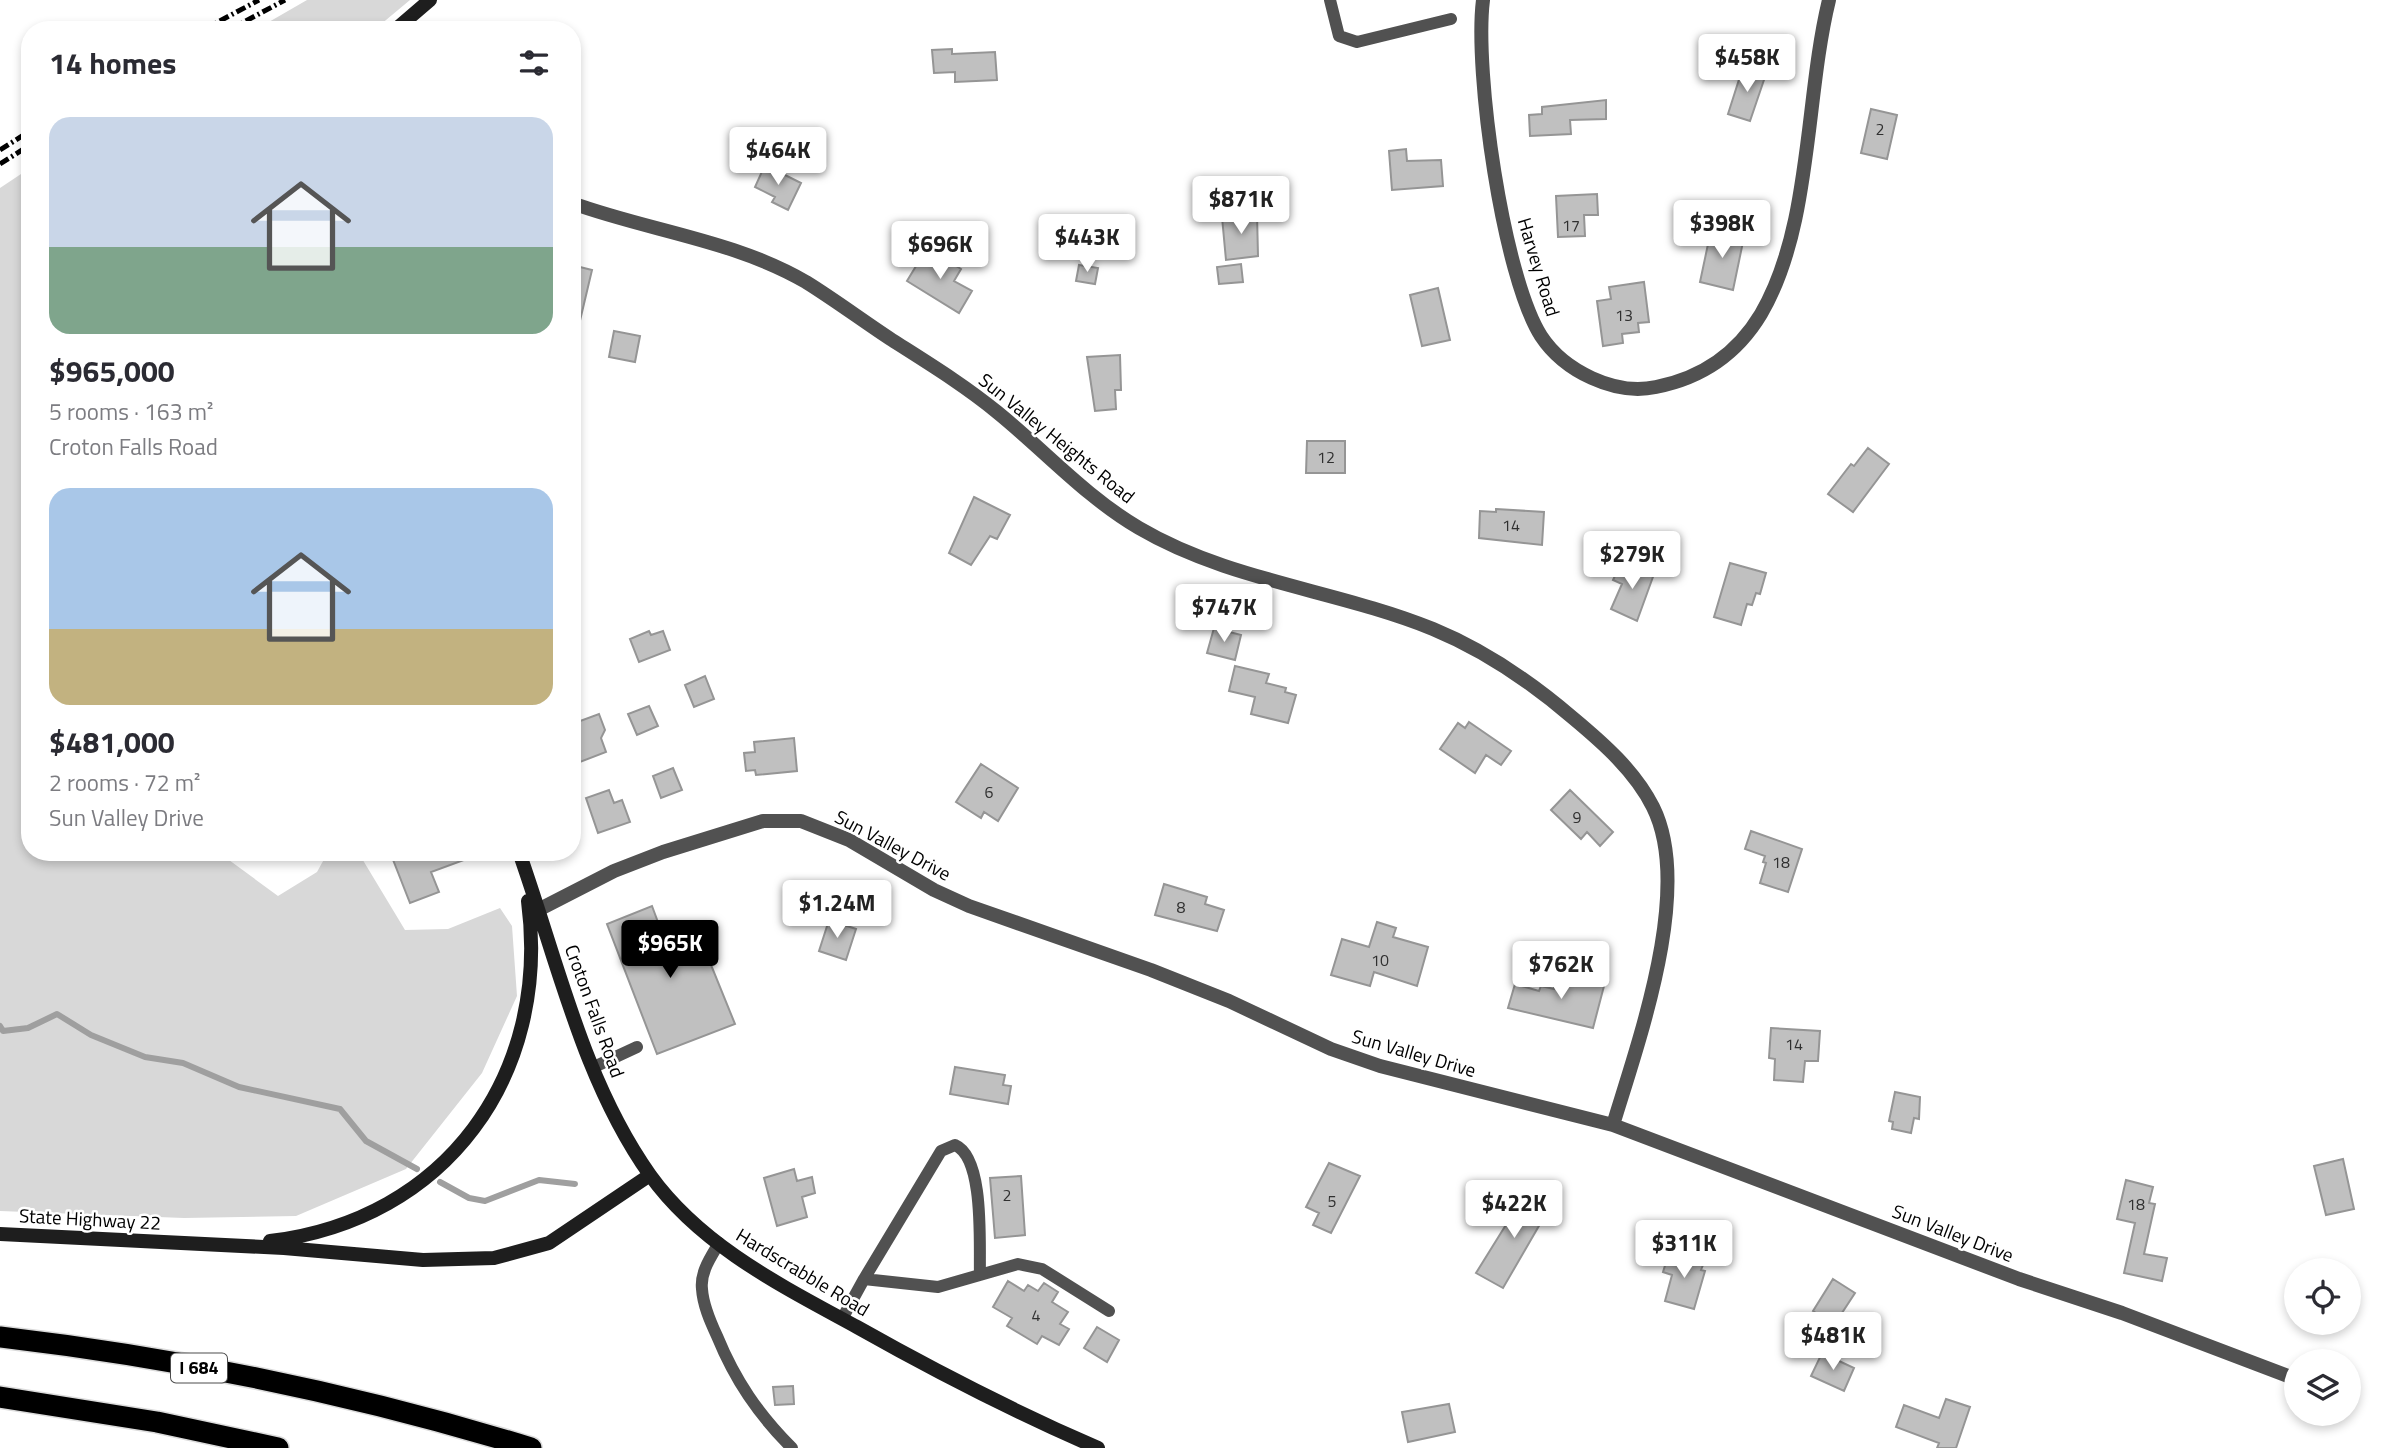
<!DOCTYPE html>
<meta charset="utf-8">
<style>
body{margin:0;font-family:"Titillium Web",sans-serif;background:#f2f2f3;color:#2b2b33;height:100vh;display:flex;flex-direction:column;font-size:26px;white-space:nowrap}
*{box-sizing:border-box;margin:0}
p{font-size:23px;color:#7c7c81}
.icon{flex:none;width:38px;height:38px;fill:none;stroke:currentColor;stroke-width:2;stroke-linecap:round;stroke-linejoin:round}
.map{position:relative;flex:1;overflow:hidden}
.details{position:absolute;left:21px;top:21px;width:560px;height:840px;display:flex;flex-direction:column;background:#fff;border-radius:28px;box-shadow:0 4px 10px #0003}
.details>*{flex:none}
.controls{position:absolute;left:2284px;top:1258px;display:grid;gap:14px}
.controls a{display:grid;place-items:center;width:77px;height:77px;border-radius:50%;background:#fff;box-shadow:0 4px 10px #0003;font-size:35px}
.price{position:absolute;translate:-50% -60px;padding:0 16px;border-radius:7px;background:#fff;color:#222;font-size:23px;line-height:46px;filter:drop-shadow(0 2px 4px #0008)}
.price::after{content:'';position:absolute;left:50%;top:42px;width:21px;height:16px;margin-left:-10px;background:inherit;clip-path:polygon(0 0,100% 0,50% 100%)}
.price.on{background:#000;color:#fff}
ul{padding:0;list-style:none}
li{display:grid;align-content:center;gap:14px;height:371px;padding:0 28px}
li span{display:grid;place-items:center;height:217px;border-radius:21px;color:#555}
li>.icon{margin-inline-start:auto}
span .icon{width:126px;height:126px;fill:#fffc;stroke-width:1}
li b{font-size:30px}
h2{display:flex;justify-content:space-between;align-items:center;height:84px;padding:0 28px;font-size:30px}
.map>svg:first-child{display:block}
.green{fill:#d8d8d8}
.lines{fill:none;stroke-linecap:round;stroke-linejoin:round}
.stream{stroke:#9f9f9f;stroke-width:6}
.building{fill:#c0c0c0;stroke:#959595;stroke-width:2}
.motorway-casing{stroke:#dbdbdb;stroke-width:24}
.service{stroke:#515151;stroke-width:12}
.minor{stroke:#515151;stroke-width:14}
.secondary{stroke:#1e1e1e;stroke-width:14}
.motorway{stroke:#000;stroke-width:21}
.rail{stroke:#000;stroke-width:5;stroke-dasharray:10 3.5 2 3.5;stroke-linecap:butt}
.labels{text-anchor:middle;stroke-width:5;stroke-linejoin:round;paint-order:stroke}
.number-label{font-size:16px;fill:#303030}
.shield{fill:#fff;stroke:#4c4c4c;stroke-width:2}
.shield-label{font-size:18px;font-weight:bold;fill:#000}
.street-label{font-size:19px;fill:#000;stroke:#fff}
</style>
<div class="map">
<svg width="2382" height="1448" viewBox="0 0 2382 1448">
<rect width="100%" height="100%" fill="#fff"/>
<path class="green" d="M307,0H410L374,30H255Z
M30,168V852H218L278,896L317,872L328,852H358L405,930L448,929L500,908L512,926L517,996L482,1073L406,1169L296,1216L184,1218L0,1211V188Z"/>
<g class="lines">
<path class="stream" d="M0,1026L3,1031L28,1028L57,1014L91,1035L145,1057L183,1063L239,1087L340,1109L366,1141L417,1169
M440,1182L469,1198L485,1201L539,1180L575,1184"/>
</g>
<path class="building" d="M952,49V54L995,52L997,80L955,82V72L934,73L932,50Z
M1743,67L1766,74L1750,121L1728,114Z
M1606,100V119L1570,120L1571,134L1530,136L1529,115L1542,114V107Z
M1871,109L1897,115L1887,159L1861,153Z
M1406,149L1407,161L1441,160L1443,186L1392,190L1389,151Z
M765,165L801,183L788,210L772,202L775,197L755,187Z
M1597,194L1598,215H1584L1585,236L1558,237L1556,196Z
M1257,214L1258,256L1226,260L1222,217Z
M1711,230L1744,237L1733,290L1700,282Z
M927,248L961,269L954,281L972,291L959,313L907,281Z
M1241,264L1243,282L1219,284L1217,267Z
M572,265L592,270L579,325L572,324Z
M1079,265L1098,268L1095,284L1076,281Z
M1644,282L1649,322L1638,323L1639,332L1622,334L1623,343L1603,346L1597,301L1611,299L1609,287Z
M1438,288L1450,340L1422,346L1410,295Z
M614,331L640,336L635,362L609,357Z
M1120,355L1121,390H1115L1116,409L1095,411L1087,357Z
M1307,441H1345V473H1306Z
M1868,448L1889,464L1853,512L1828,494L1851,464L1854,466Z
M974,497L1010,515L997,539L990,536L971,565L949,553Z
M1496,509L1544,512L1542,545L1479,538L1480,511L1496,512Z
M1730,563L1766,573L1760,594L1756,593L1752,605L1747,604L1741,625L1714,617Z
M1620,565L1631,570L1634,565L1654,574L1637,621L1611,609L1622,584L1613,580Z
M1214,628L1241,635L1235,660L1207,653Z
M649,631L651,635L663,631L670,650L639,662L630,639Z
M1235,666L1269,674L1266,683L1286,688L1285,692L1296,695L1288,723L1251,714L1255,697L1229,691Z
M705,676L714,699L694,707L685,685Z
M649,706L658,726L637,735L628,714Z
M599,714L605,730L601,738L606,752L572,765V724Z
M1469,722L1511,751L1501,765L1486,755L1475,773L1440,749L1458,723L1465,728Z
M794,738L797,771L756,775L755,770L746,771L744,753L755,752L754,742Z
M981,764L1018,788L998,821L984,812L981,818L956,802Z
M673,768L682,790L661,798L653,776Z
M609,790L614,803L622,800L630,822L598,833L586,798Z
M1570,790L1613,832L1600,846L1587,832L1581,839L1551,810Z
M1751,831L1802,849L1788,892L1760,883L1766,863L1763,862L1765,856L1745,849Z
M390,852H480V854L431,872L439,892L410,903Z
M1164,884L1207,897L1205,904L1224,910L1217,931L1155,915Z
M652,906L662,933L694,923L735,1024L657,1054L607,924Z
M829,920L856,929L846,960L819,951Z
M1377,922L1396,928L1393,937L1428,947L1417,986L1374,972L1370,986L1331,975L1342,939L1369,947Z
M1557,976L1604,986L1593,1028L1508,1008L1515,984L1539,991L1541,986L1554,989Z
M1771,1028L1820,1031L1818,1061H1805L1803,1082L1774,1080L1775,1059L1769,1058Z
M955,1067L1005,1075L1003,1085L1011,1086L1008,1104L950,1094Z
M1895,1092L1920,1097L1919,1119L1914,1118L1911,1133L1892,1129L1893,1122L1889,1121Z
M2343,1159L2354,1209L2326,1215L2314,1166Z
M1329,1163L1360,1176L1331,1233L1313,1225L1319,1213L1306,1207Z
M794,1169L797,1181L812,1177L815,1193L802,1197L807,1217L777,1226L764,1178Z
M1021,1176L1025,1235L995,1238L990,1178Z
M2126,1180L2153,1187L2149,1203L2155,1204L2144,1254L2167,1258L2162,1281L2124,1273L2135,1223L2117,1219Z
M1527,1191L1551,1205L1503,1288L1476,1273Z
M1683,1254L1705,1260L1701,1270L1705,1271L1694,1309L1665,1301L1672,1275L1663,1272L1668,1256L1681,1259Z
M1833,1279L1855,1293L1834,1325L1813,1311Z
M1008,1281L1024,1291L1028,1285L1038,1291L1044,1283L1058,1292L1052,1302L1068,1312L1060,1324L1069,1329L1059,1345L1042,1336L1037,1344L1007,1326L1012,1318L993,1307Z
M1097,1327L1119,1340L1107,1362L1084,1348Z
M1822,1353L1854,1368L1844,1391L1811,1376Z
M793,1386L794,1404L775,1405L773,1387Z
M1946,1399L1970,1407L1956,1448H1937L1939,1443L1896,1427L1904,1405L1939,1418Z
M1449,1404L1455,1432L1408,1442L1402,1412Z"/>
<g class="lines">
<defs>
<path id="motorway" d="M0,1337C179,1358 359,1395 531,1448
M0,1397L157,1422L278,1448"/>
</defs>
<use href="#motorway" class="motorway-casing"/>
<path class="service" d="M1330,0L1339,36L1357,42L1451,19
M594,1067L637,1047
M719,1243C711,1257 700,1272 702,1289C703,1305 710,1321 717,1336C735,1380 758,1414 792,1448
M864,1279L941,1151L955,1145C985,1158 979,1245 980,1275
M842,1319L864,1279L938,1287L1018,1264L1042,1269L1109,1311"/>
<path class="minor" d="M1483,0C1474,71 1503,276 1541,336C1564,371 1615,396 1656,387C1702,378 1737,354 1761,314C1812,227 1805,98 1829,0
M572,203C649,231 734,240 806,282C835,300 863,321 892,340C928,363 964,385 997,412C1044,450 1086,497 1139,528C1229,581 1337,590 1433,629C1484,650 1531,682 1573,718C1603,743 1635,771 1653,807C1694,889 1638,1042 1613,1125
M538,910L614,871L663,852L763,821H801L849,840L934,890L969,906L1151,970L1229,1001L1331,1049L1380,1066L1613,1125L2019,1279L2122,1313L2296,1379"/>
<path class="secondary" d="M395,30L430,0
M519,852C557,959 583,1081 650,1175C701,1246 782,1286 857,1327C935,1371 1015,1412 1098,1448
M0,1234L284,1248L423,1260L494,1258L549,1243L650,1175
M270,1241C446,1220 551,1075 528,901"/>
<use href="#motorway" class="motorway"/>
<path class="rail" d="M203,30L259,0
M229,30L285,0
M0,150L30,131
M0,164L30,145"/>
</g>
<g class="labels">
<g class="number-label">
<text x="1880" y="135">2</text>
<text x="1571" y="231">17</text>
<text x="1624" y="321">13</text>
<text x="1326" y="463">12</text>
<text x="1511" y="531">14</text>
<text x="989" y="798">6</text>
<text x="1577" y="823">9</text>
<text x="1781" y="868">18</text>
<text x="1181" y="913">8</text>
<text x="1380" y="966">10</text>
<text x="1794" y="1050">14</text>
<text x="1007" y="1201">2</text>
<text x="1332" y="1207">5</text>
<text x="2136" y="1210">18</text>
<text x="1036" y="1321">4</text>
</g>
<rect class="shield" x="171" y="1353.5" width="56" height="29" rx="5"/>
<g class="shield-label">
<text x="199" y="1374">I 684</text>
</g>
<g class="street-label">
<text transform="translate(1539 267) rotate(73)" y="7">Harvey Road</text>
<text transform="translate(1057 438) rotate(39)" y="7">Sun Valley Heights Road</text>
<text transform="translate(893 845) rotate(28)" y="7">Sun Valley Drive</text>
<text transform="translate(595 1011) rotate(70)" y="7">Croton Falls Road</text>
<text transform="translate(1414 1053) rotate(16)" y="7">Sun Valley Drive</text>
<text transform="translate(90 1219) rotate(3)" y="7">State Highway 22</text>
<text transform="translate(1953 1233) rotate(21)" y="7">Sun Valley Drive</text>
<text transform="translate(803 1272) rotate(31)" y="7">Hardscrabble Road</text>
</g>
</g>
</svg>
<div class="controls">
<a><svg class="icon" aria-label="locate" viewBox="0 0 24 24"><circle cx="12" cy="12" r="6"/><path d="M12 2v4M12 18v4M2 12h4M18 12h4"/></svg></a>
<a><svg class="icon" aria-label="layers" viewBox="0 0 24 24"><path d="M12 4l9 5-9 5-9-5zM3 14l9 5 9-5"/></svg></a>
</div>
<b class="price" style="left:1747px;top:94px">$458K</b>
<b class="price" style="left:778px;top:187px">$464K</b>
<b class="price" style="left:1241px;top:236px">$871K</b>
<b class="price" style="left:1722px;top:260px">$398K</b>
<b class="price" style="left:1087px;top:274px">$443K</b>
<b class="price" style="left:940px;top:281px">$696K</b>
<b class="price" style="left:1632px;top:591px">$279K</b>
<b class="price" style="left:1224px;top:644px">$747K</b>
<b class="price" style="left:837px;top:940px">$1.24M</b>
<b class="price on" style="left:670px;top:980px">$965K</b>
<b class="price" style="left:1561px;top:1001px">$762K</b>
<b class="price" style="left:1514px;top:1240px">$422K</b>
<b class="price" style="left:1684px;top:1280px">$311K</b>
<b class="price" style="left:1833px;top:1372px">$481K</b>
<section class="details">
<h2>14 homes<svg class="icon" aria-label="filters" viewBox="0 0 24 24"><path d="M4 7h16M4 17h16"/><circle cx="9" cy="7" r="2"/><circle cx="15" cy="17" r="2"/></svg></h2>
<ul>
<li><span style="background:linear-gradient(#c9d6e8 60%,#7fa58c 0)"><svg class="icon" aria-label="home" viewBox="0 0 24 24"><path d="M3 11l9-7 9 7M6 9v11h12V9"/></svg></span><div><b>$965,000</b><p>5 rooms · 163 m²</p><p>Croton Falls Road</p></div></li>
<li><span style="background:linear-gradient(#a9c7e8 65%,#c2b280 0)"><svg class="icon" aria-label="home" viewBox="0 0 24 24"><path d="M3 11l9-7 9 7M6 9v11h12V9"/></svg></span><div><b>$481,000</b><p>2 rooms · 72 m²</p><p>Sun Valley Drive</p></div></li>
</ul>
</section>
</div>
